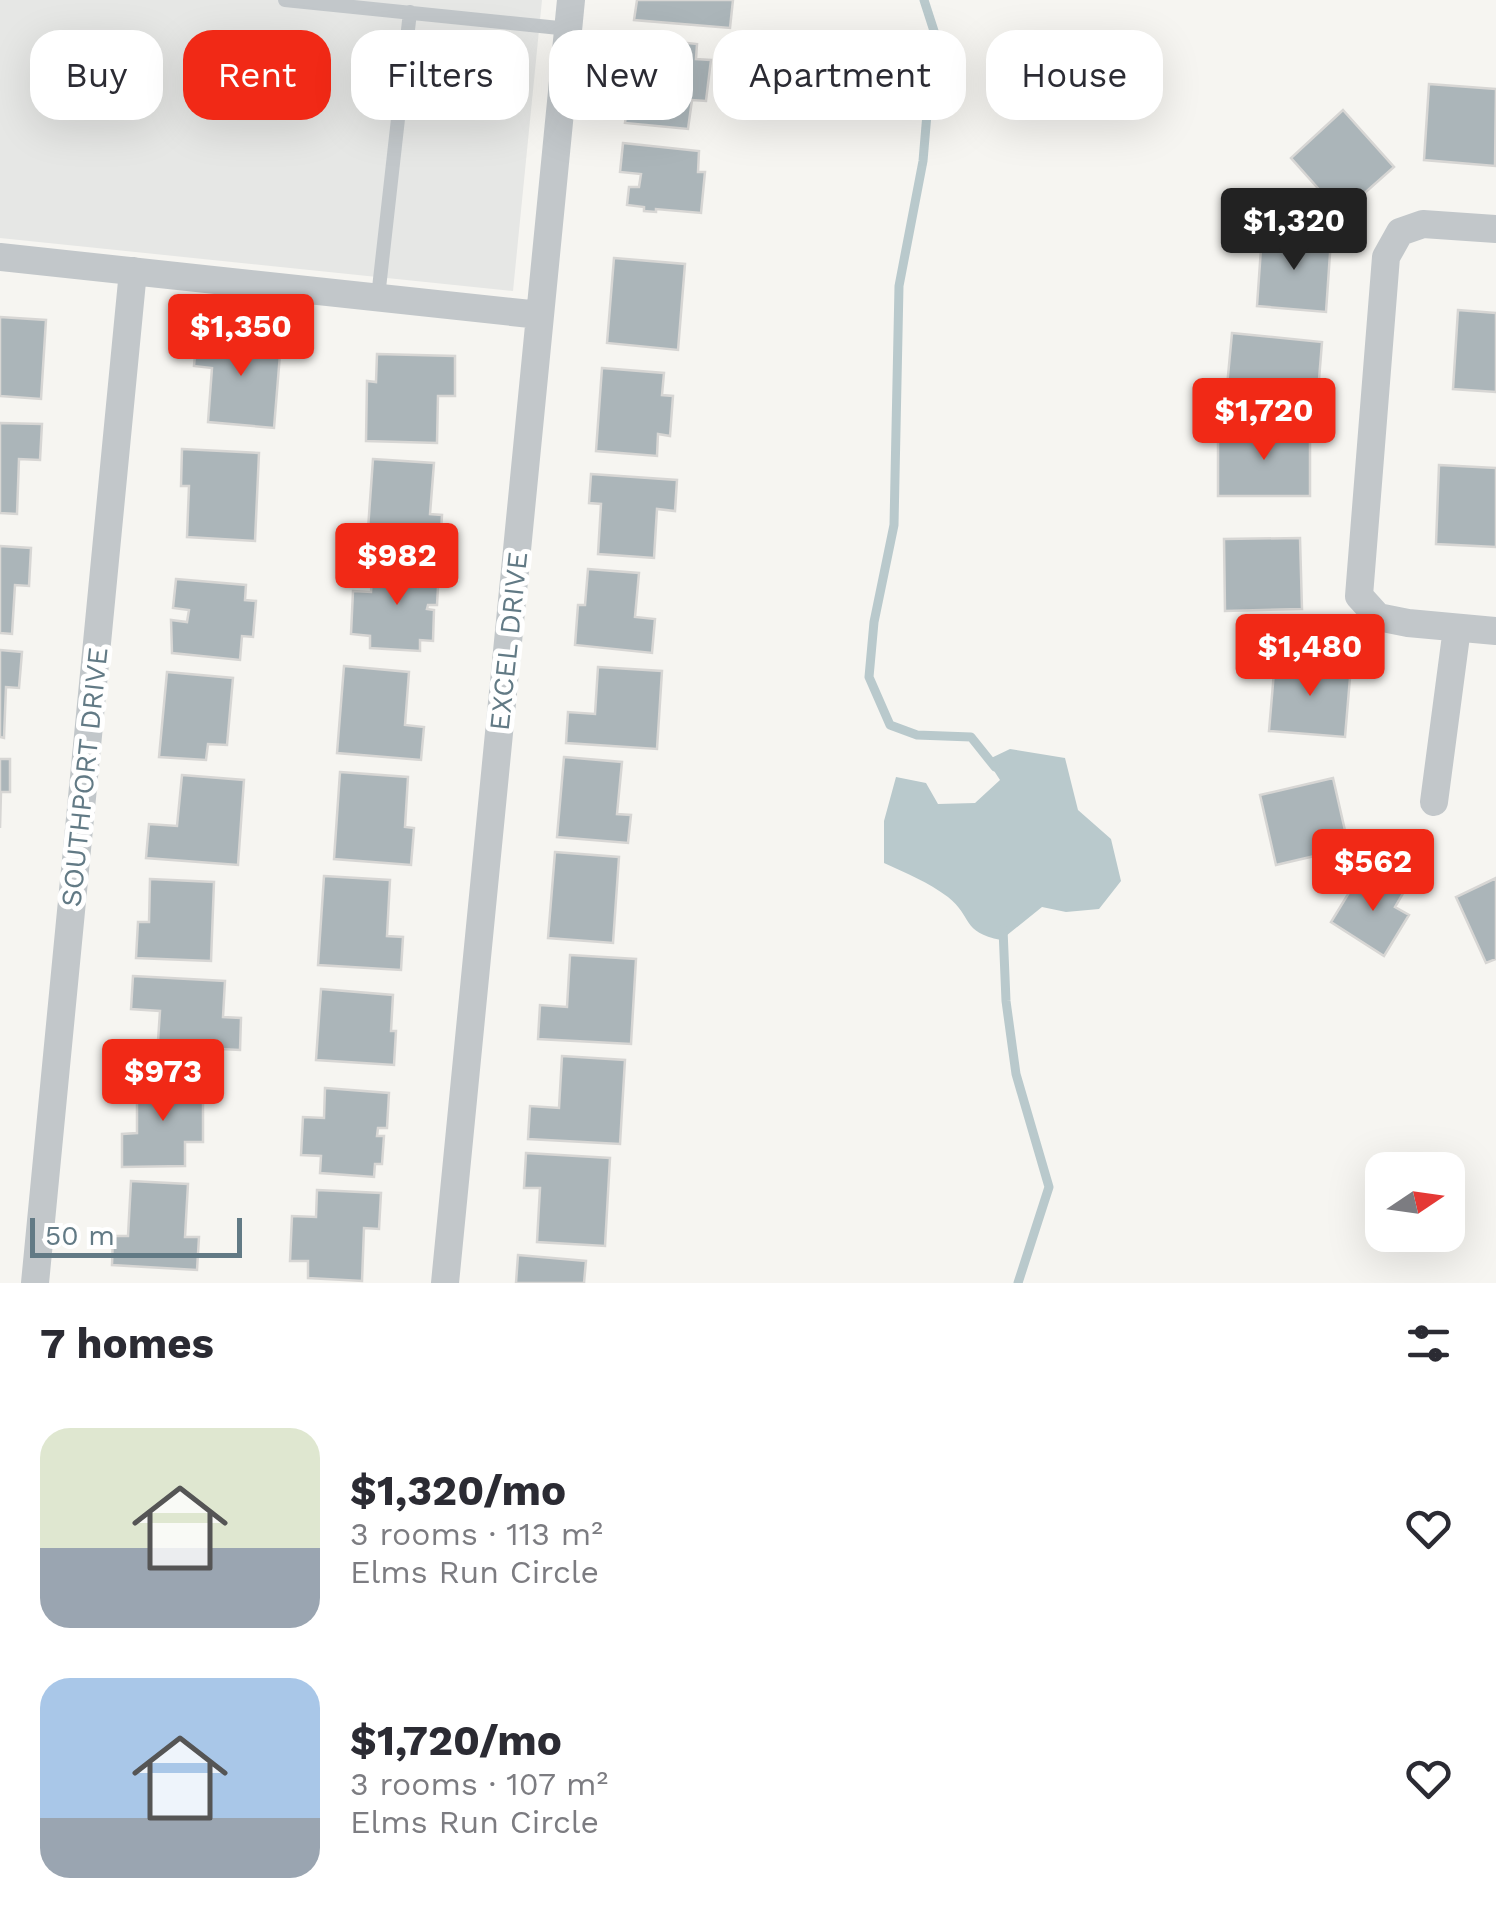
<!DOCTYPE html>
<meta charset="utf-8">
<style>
body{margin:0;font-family:"Work Sans",sans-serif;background:#f2f2f3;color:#2b2b33;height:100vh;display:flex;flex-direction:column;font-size:38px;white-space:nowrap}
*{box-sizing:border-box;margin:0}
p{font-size:32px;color:#7c7c81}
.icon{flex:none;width:55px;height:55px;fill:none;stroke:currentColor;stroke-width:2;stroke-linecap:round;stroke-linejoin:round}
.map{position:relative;height:1283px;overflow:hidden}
.side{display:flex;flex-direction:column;background:#fff;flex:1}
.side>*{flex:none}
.top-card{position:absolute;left:30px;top:30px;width:1438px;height:90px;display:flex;gap:20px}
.needle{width:65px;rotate:77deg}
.buttons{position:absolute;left:1365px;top:1152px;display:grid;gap:20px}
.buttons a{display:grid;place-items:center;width:100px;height:100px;border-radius:20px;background:#fff;box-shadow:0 10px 40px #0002;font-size:50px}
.scale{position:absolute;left:30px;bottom:25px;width:212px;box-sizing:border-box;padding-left:10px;border:5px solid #627a85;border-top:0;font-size:28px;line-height:35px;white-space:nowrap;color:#627a85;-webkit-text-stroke:8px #fff;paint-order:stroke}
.price{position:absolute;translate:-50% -85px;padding:0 22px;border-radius:10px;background:#f12916;color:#fff;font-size:32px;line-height:65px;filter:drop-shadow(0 2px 5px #0008)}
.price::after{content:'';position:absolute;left:50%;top:60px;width:30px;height:22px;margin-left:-15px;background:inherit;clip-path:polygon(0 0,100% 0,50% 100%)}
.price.on{background:#222;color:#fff}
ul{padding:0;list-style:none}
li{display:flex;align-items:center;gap:30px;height:250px;padding:0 40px}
li span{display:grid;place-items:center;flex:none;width:280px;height:200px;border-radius:30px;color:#555}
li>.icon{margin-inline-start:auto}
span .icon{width:120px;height:120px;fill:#fffc;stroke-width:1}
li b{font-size:42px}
h2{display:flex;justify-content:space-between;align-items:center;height:120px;padding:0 40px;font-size:42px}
.tag{padding:0 35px;border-radius:30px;background:#fff;box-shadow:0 10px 40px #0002;font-size:35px;line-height:90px}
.tag.on{background:#f12916;color:#fff}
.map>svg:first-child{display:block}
.built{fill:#e6e7e5}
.water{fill:#b9c9cc}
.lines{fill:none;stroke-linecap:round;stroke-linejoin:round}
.stream{stroke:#b9c9cc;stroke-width:9}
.building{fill:#abb5b9;stroke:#d7d6d4;stroke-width:2.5}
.lane{stroke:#c2c7ca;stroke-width:14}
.street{stroke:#c2c7ca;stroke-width:28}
.labels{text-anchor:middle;stroke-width:10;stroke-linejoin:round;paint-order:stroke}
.street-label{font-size:28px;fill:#627a85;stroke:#fff}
</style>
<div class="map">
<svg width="1496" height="1283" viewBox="0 0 1496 1283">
<rect width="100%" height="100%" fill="#f6f5f1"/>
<path class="built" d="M0,0H542L513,291L0,238Z"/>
<path class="water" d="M1010,749L1065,758L1078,810L1111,839L1121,881L1099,909L1066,912L1042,907L1001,940C961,932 973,917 948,897C928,882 906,873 884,863V821L896,777L926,783L938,804L975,803L1000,780L987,760Z"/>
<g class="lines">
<path class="stream" d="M924,0L934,31L923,161L899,286L894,525L874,622L869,677L890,725L917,735L971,737L995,767
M1003,929L1006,1001L1016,1074L1049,1187L1018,1283"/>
</g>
<path class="building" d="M637,0H733L730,28L634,20Z
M643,38L697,44L696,59L711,60L706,101L692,100L688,129L625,123L629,88L638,89L642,67H648V60L641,59Z
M1429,84L1496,89L1495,166L1424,160Z
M1343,110L1394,167L1341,214L1291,158Z
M623,143L699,151L698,172H705L701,213L656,209V212L644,211V207L627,205L629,187H639L641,174L620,172Z
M1262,234L1331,239L1326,312L1257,306Z
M614,258L685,264L678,350L607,343Z
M1458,310L1496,313V392L1453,389Z
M0,317L46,320L41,399L0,396Z
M1232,333L1322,342L1317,405L1226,397Z
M197,334L281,342L274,428L208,422L212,368L194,366Z
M377,354L455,356V396H438L437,443L366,441L367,381L376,382Z
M602,368L664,373L662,395L673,396L670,436L658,434L657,456L596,451Z
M0,423L42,424L40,460L19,459L17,514L0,513Z
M1218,430H1310V496H1218Z
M182,449L259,453L255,541L187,537L189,486H181Z
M373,459L434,463L430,514L442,515L440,549L367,543Z
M1439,465L1496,468V547L1436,544Z
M591,474L677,480L675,511L657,509L654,558L598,554L601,504L589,503Z
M1300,538L1302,609L1225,611L1224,539Z
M0,546L31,548L29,586L15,585L12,634L0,633Z
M373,565L439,569L437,605H428L427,609L434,610L433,641L420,640V651L370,648V636L351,634L353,591L371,592Z
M588,569L639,573L635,617L655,619L652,653L575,645L578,605H585Z
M176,579L246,585L245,600L256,601L253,637L242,636L240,660L172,653L171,620L187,622L189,610L173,608Z
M0,650L22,652L19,688L6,687L4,738L0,737Z
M1275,660L1351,666L1345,737L1269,731Z
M344,666L409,672L405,725L424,727L421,760L337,753Z
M598,667L662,671L657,749L566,743L568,712L595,714Z
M167,672L233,678L227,745L208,744L206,760L159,757Z
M564,757L622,762L617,814L631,815L628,843L557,837Z
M0,759H10V792H1L0,828Z
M340,772L408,777L405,827L414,828L411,865L334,859Z
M182,775L244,780L238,865L146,858L149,824L177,826Z
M1333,778L1349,848L1276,865L1260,795Z
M555,852L619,857L613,943L548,938Z
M1377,872L1405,890L1395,907L1409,915L1384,956L1331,922L1353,886L1364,893Z
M324,876L390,880L387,936L403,937L401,970L318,965Z
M1496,878V959L1486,963L1456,897Z
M150,879L214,882L211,961L136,958L138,922H149Z
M570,955L636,959L631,1044L538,1039L540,1005L567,1007Z
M133,976L225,981L223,1017L241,1018L240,1050L220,1049L219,1060L157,1056L160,1011L131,1009Z
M321,989L393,995L391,1031H396L394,1065L316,1060Z
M562,1056L625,1060L620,1144L528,1139L530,1106L559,1108Z
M137,1079H187V1097H203V1142H185V1166L122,1167V1134L137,1133Z
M325,1088L389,1093L387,1128H378L377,1136H384L382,1164H375L374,1177L320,1173L321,1156L301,1155L303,1117L324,1118Z
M526,1153L610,1158L605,1246L537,1242L540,1188H524Z
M131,1181L188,1184L185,1237H199L197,1270L112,1265L113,1236H128Z
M317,1190L381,1193L379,1229L364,1228L362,1281L308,1278V1261H290L292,1216L316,1217Z
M518,1255L586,1261L584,1283H516Z"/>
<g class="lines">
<path class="lane" d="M285,0L569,29
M378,297L410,12"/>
<path class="street" d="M1496,229L1423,224L1400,232L1386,257L1359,596L1378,617L1408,623L1496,631
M0,257L540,315
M1434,802L1457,628
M35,1283L133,271
M445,1283L571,0"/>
</g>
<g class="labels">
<g class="street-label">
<text transform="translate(508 641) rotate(-84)" y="10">EXCEL DRIVE</text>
<text transform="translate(84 777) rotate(-84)" y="10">SOUTHPORT DRIVE</text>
</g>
</g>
</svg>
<div class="buttons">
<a><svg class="needle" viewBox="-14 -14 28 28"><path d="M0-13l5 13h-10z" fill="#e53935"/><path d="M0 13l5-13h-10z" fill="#7c7c81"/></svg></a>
</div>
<div class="scale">50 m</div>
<b class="price on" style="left:1294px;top:273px">$1,320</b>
<b class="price" style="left:241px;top:379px">$1,350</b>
<b class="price" style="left:1264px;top:463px">$1,720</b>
<b class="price" style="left:397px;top:608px">$982</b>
<b class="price" style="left:1310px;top:699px">$1,480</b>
<b class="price" style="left:1373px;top:914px">$562</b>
<b class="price" style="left:163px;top:1124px">$973</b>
<div class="top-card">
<a class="tag">Buy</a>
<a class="tag on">Rent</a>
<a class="tag">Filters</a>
<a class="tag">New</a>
<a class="tag">Apartment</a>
<a class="tag">House</a>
</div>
</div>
<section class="side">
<h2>7 homes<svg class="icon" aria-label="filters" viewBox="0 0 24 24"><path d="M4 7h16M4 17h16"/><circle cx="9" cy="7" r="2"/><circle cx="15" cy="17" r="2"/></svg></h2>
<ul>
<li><span style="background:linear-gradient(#dfe7d0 60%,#9aa5b1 0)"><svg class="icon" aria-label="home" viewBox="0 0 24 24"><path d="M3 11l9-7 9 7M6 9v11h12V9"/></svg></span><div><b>$1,320/mo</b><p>3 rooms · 113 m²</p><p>Elms Run Circle</p></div><svg class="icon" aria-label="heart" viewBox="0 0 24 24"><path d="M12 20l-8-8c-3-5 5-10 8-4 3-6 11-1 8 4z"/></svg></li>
<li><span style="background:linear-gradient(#a9c7e8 70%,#9aa5b1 0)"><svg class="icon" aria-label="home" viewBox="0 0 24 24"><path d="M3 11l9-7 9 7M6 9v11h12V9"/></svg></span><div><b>$1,720/mo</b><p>3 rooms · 107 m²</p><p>Elms Run Circle</p></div><svg class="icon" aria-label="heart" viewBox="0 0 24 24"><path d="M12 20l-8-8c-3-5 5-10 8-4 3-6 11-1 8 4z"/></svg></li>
</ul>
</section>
